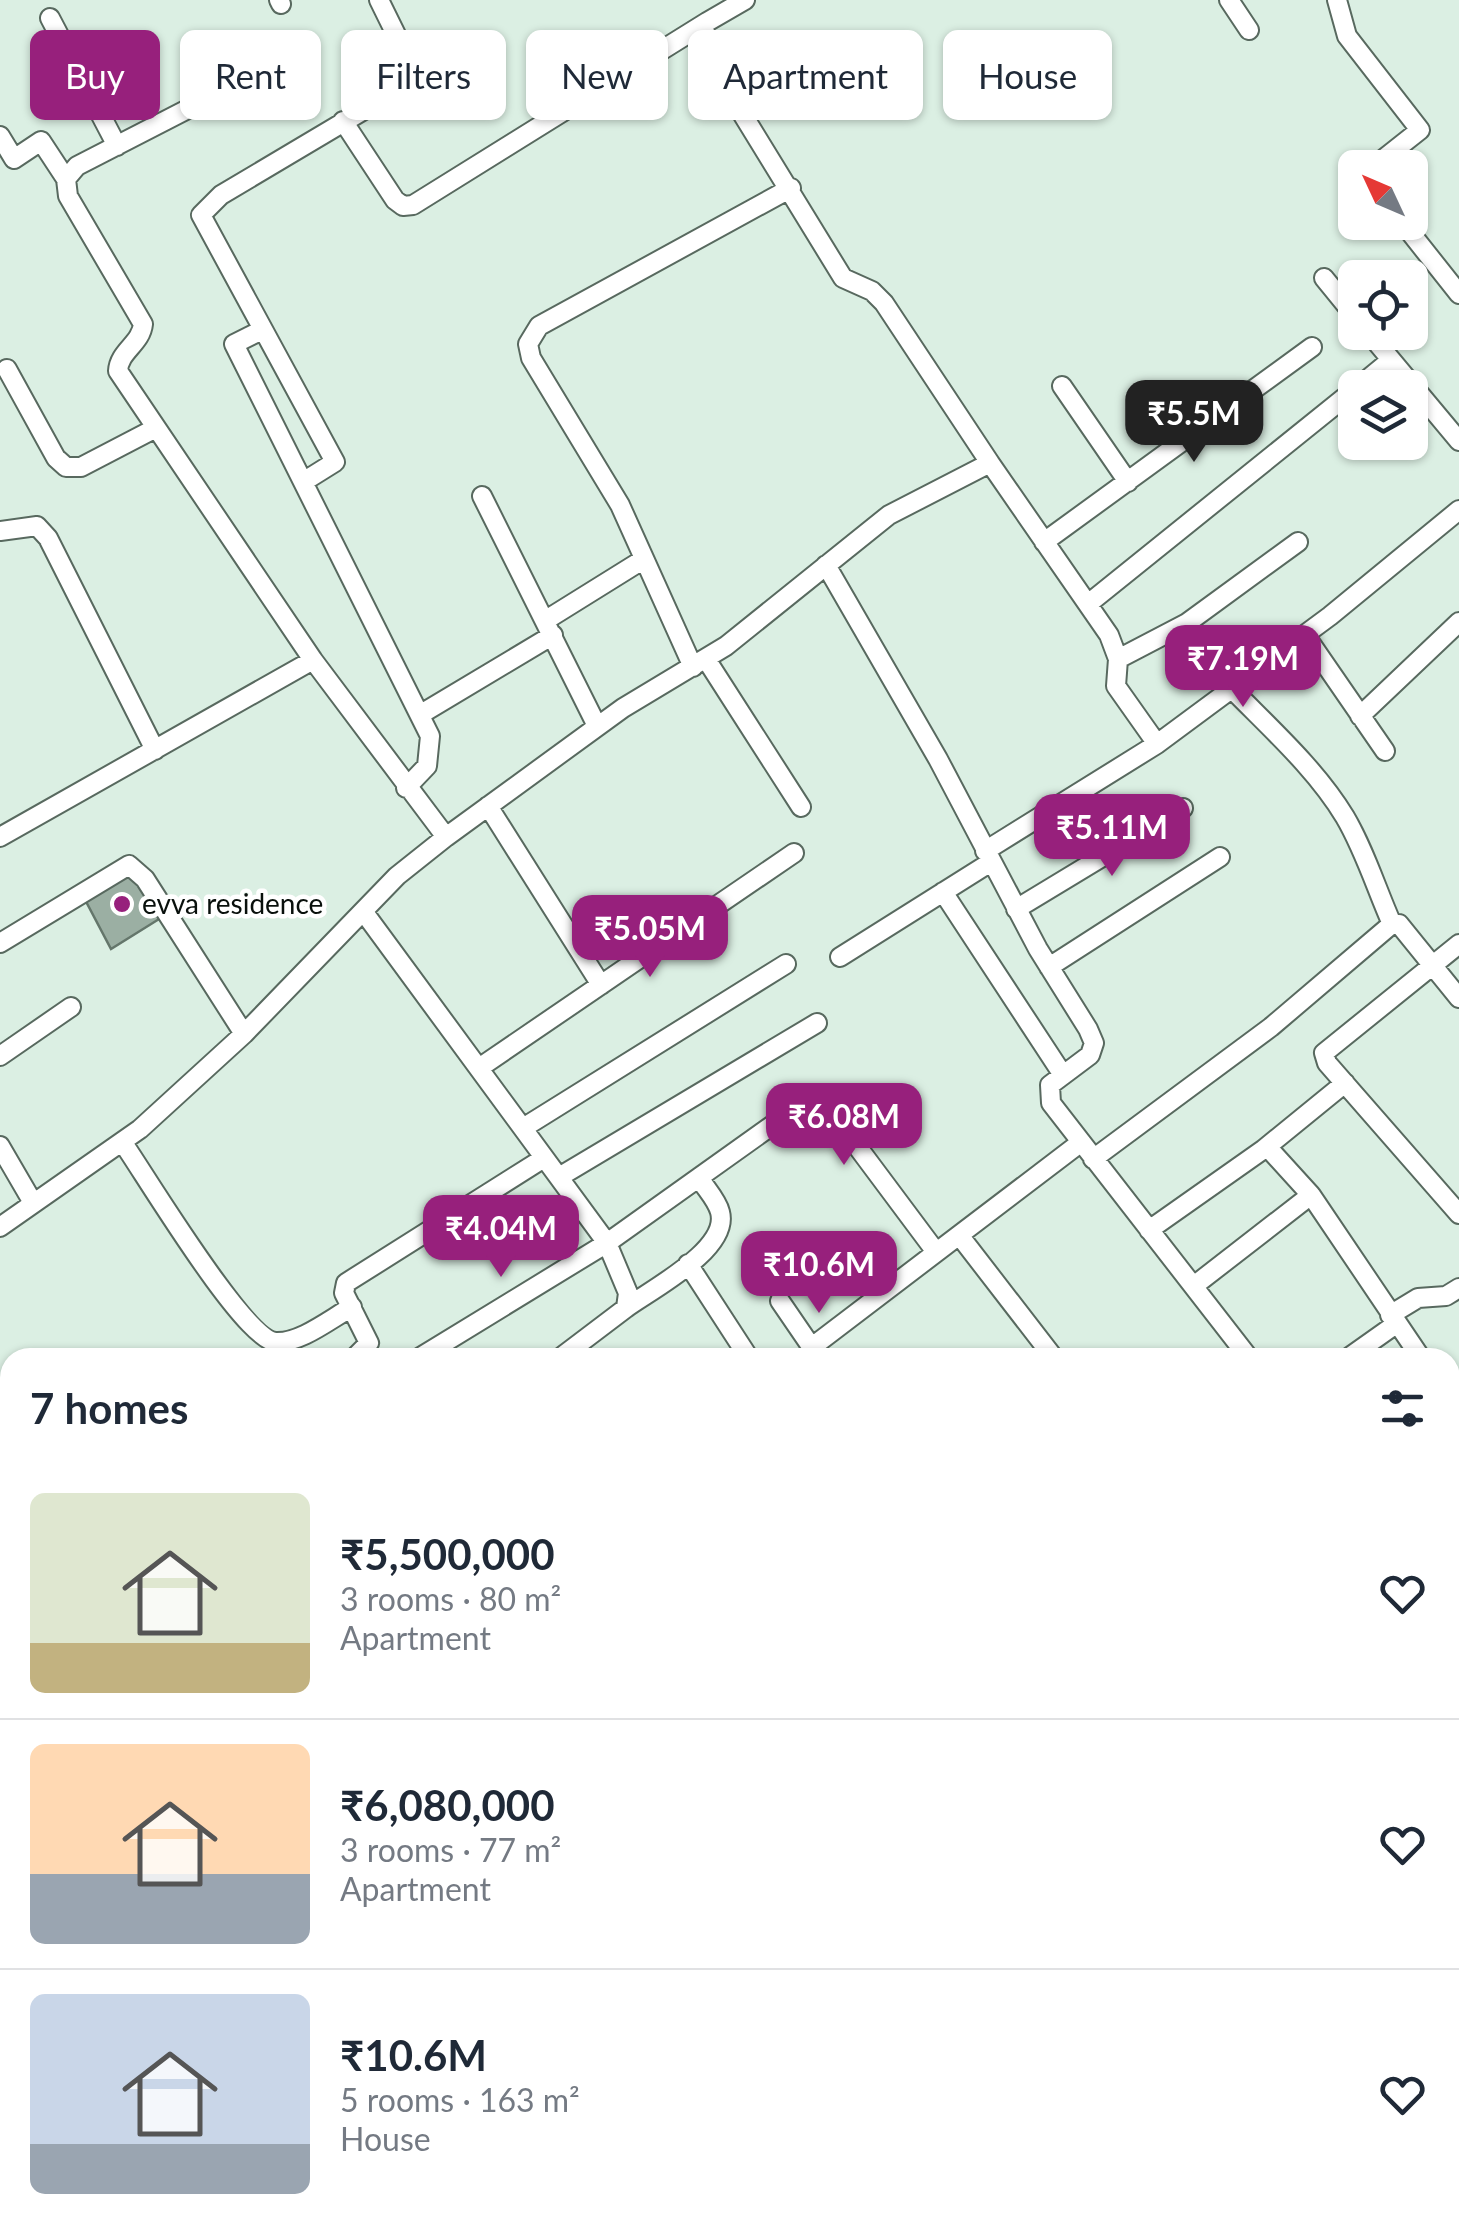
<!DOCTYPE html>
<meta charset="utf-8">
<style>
body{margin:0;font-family:Lato,sans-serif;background:#f2f2f3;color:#1f2937;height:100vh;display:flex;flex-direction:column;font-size:38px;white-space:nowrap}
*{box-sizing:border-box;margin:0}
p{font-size:32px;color:#747a83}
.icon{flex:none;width:55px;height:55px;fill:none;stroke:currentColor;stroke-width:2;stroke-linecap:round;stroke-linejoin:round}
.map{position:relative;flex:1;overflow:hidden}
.sheet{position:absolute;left:0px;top:1348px;width:1460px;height:892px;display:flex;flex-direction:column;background:#fff;border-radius:30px 30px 0 0;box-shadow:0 2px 8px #0004}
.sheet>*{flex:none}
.banner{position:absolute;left:30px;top:30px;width:1400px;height:90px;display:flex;gap:20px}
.needle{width:65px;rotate:314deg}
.tools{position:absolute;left:1338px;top:150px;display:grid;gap:20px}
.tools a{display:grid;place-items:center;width:90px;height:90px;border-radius:15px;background:#fff;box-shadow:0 2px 8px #0004;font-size:50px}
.price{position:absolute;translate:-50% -85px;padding:0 22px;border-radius:20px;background:#97207c;color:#fff;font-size:32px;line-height:65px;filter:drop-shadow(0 2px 5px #0008)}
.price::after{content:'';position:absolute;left:50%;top:60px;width:30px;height:22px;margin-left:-15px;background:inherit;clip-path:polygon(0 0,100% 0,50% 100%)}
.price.current{background:#222;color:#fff}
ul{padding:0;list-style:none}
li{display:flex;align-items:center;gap:30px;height:250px;padding:0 30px}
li+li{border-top:2px solid #e0e1e3}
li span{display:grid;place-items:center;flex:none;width:280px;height:200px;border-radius:15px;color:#555}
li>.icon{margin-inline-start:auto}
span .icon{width:120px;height:120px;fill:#fffc;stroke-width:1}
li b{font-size:42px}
h2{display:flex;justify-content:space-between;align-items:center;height:120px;padding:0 30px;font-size:42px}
.tag{padding:0 35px;border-radius:15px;background:#fff;box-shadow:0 2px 8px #0004;font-size:35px;line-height:90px}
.tag.current{background:#97207c;color:#fff}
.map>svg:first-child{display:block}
.water{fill:#41a172}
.building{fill:#9bafa3;stroke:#64766b;stroke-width:2.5}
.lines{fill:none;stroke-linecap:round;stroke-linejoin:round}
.minor-casing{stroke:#58695f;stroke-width:22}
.major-casing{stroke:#58695f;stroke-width:28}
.path{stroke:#6a776f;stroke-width:4;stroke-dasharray:2.5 8;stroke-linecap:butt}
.minor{stroke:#fff;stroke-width:18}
.major{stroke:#fff;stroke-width:22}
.poi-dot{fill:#97207c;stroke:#fff;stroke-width:4}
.labels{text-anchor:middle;stroke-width:9;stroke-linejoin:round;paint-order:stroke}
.poi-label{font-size:28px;fill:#09100c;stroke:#fff;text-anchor:start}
</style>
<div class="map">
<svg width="1459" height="2238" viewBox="0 0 1459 2238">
<rect width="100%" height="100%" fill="#dbefe3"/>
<path class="water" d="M719,2230H1107L1112,2238H703Z"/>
<path class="building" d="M129,865L164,916L111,949L81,892Z
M1425,2230H1439L1444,2238H1410Z"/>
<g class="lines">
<defs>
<path id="minor" d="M279,0L281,4
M1229,0L1249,30
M1337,0L1347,36L1420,130L1372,168
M50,18L117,146
M219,93L77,166L66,179L68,196L143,324C141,344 119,351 118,371L313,660L446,837
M343,121L395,200L403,206L413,205L707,22
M0,136L14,159L41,141L66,179
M1402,222L1459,294
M1324,278L1355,316
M262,330L234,344L430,736L427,766L406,788
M1368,332L1459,441
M7,369L56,458L66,467H81L154,429
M1062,386L1128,482
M1357,388L1391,360
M990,463L1109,635L1118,659L1116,686L1157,744
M303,482L335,462L201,215L221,195L401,88L410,63L379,0
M482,496L597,726
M0,531L37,526L48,538L155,750
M1044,542L1312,347
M826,565L938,759L1038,949L1088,1029L1094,1043L1090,1055L1050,1085L1051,1103L1249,1358
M1088,604L1355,389
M546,620L644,559
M1305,635L1385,751
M706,659L801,807
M1118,659L1187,623L1298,542
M693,667L620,505L531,358L528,344L539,326L791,188
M1232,689C1271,729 1316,769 1345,817C1365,851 1376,888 1392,924
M421,714L553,635
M1360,716L1459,622
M488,806L601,985
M0,837L313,660
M985,851L1157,744L1330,616L1459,510
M943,892L1063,1075
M1016,909L1183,808
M363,911L607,1243L628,1293L626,1308L560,1358
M0,943L129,865L145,879L244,1034
M1459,944L1324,1053L1327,1063L1459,1214
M840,957L991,862
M1049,967L1220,857
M0,1056L71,1007
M479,1068L794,853
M523,1128L786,964
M123,1143C146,1176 244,1340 276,1342C301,1343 330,1319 352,1307
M0,1146L32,1201
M1264,1149L1345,1083
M1093,1159L1271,1027L1392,924H1399L1459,998
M559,1177L817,1023
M1311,1195L1421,1358
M0,1227L140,1129L244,1034L397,876L446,837L623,708L726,646L889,515L990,463L884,303L872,291L843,278L708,58L701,37L707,22L745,0
M1149,1230L1264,1149L1271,1151L1311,1195L1195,1285
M959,1235L1054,1358
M688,1264L749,1358
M780,1301L819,1358
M626,1308C652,1289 730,1249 720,1212C717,1200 706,1189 700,1179
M1390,1315L1418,1298L1446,1296L1459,1288
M812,1347L1080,1143
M354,1358L369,1343L344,1293L346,1283L544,1158
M419,1358L607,1243L809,1099L820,1100L830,1110L936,1252
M1348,1358L1396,1324
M1450,1395L1459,1407
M0,1430L10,1426
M0,1628L10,1626
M1450,1691L1459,1684
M1450,1761L1459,1773
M0,2000L7,1997
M1450,2065L1459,2079
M1222,2230L1226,2238
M220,2238L224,2230"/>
<path id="major" d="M1450,2171L1459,2167
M1338,2238L1351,2230"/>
</defs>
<use href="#minor" class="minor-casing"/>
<use href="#major" class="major-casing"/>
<path class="path" d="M1131,2230L1136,2238
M662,2238L676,2230"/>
<use href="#minor" class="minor"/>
<use href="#major" class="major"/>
</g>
<circle class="poi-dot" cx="122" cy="904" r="10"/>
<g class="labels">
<g class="poi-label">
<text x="142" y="914">evva residence</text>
</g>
</g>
</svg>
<div class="tools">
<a><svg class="needle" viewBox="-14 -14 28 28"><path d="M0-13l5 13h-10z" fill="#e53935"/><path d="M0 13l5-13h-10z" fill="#747a83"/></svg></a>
<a><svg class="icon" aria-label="locate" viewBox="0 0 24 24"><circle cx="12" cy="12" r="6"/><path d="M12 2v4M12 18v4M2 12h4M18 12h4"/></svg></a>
<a><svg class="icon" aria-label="layers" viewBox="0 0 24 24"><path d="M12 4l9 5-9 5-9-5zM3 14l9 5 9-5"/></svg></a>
</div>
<b class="price current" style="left:1194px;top:465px">₹5.5M</b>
<b class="price" style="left:1243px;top:710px">₹7.19M</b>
<b class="price" style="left:1112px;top:879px">₹5.11M</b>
<b class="price" style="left:650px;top:980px">₹5.05M</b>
<b class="price" style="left:844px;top:1168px">₹6.08M</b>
<b class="price" style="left:501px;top:1280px">₹4.04M</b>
<b class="price" style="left:819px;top:1316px">₹10.6M</b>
<div class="banner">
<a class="tag current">Buy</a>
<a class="tag">Rent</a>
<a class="tag">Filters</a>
<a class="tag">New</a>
<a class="tag">Apartment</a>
<a class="tag">House</a>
</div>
<section class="sheet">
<h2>7 homes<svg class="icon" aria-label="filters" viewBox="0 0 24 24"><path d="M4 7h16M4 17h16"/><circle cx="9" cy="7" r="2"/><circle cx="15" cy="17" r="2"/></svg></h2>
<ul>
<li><span style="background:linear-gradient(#dfe7d0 75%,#c2b280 0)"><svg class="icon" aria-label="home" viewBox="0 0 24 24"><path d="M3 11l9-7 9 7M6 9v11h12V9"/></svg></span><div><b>₹5,500,000</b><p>3 rooms · 80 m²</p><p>Apartment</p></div><svg class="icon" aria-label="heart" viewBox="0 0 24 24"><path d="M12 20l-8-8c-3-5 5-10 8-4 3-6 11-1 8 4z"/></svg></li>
<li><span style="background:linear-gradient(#ffd9b3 65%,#9aa5b1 0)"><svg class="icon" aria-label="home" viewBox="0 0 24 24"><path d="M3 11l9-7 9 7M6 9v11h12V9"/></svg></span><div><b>₹6,080,000</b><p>3 rooms · 77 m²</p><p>Apartment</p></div><svg class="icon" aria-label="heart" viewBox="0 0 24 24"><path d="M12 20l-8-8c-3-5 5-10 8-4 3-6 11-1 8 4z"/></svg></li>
<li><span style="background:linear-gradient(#c9d6e8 75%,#9aa5b1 0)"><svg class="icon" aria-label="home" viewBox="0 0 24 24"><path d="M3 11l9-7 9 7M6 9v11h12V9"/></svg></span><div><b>₹10.6M</b><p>5 rooms · 163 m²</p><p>House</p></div><svg class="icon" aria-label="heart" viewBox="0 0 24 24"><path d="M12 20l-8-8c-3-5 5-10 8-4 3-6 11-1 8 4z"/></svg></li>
</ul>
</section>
</div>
